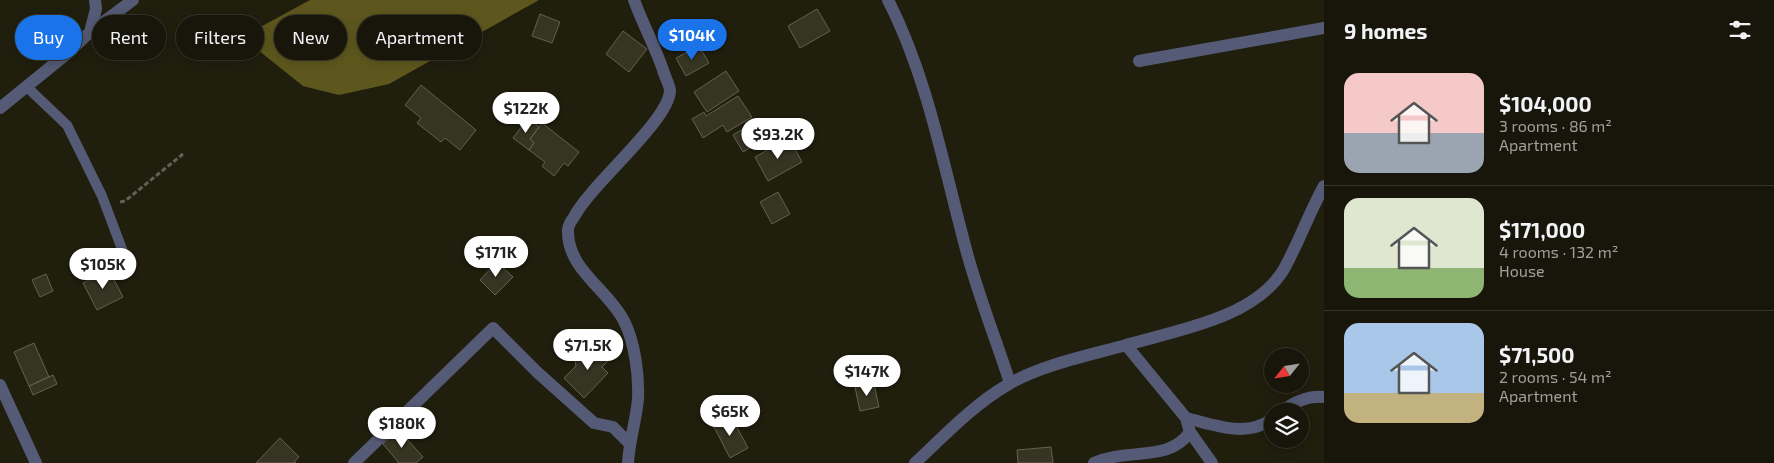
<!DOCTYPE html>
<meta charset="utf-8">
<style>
body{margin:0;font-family:"Exo 2",sans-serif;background:#211f13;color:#f1f3f6;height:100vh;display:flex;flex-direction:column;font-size:19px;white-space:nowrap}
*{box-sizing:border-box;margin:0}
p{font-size:16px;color:#9f9f9c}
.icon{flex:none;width:28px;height:28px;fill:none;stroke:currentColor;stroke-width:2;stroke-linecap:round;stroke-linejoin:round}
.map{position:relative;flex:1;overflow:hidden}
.side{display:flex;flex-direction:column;background:#18160a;width:450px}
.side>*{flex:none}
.top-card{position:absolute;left:15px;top:15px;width:475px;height:45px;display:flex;gap:10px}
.needle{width:32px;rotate:240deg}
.fabs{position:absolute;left:1264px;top:348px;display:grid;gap:10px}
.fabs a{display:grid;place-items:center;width:45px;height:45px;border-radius:50%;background:#18160a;box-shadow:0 2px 12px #0003,0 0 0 1px #36352b;font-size:25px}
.price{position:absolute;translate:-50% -42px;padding:0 11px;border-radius:18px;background:#fff;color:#222;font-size:16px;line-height:32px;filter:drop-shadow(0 1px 2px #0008)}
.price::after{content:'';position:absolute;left:50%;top:30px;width:15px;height:11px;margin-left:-8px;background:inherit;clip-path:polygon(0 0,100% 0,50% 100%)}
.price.current{background:#1a73e8;color:#fff}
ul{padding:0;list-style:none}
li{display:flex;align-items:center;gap:15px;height:125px;padding:0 20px}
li+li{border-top:1px solid #36352b}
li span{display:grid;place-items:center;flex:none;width:140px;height:100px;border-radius:15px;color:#555}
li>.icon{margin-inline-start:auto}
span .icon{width:60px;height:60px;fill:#fffc;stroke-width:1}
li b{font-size:21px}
h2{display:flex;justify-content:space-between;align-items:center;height:60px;padding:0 20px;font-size:21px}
.chip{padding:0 18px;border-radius:22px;background:#18160a;box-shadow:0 2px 12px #0003,0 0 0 1px #36352b;font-size:18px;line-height:45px}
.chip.current{background:#1a73e8;color:#fff}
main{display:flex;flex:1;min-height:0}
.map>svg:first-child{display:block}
.forest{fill:#5e571d}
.building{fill:#363422;stroke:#64624e}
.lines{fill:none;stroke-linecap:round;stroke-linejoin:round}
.path{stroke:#616051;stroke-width:3;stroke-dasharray:5 2.5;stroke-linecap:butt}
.service{stroke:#555b76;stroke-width:10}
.minor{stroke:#555b76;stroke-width:12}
.tertiary{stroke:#555b76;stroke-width:12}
</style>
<main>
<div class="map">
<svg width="1324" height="463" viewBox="0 0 1324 463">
<rect width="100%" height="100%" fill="#201e0d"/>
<path class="forest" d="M310,0H539L389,84L339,95L303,86L242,37Z"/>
<path class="building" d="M817,9L830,31L800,48L788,26Z
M540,14L560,22L552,43L532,36Z
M623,31L647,49L629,72L606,54Z
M699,46L709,63L686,76L676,58Z
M726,71L739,91L707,112L694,92Z
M421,85L476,130L460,150L445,138L441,142L417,123L421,118L405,105Z
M738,96L752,117L727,132L723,125L703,138L692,119L704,112L706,116Z
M528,118L539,127L530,139L534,143L529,150L513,138Z
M760,118L771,135L743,152L733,135Z
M542,123L579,152L568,166L564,163L554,176L542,166L545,162L529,150L534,143L530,139Z
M789,138L802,162L768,181L755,157Z
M778,192L790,214L772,224L760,202Z
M497,262L513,277L495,295L480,280Z
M109,270L123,297L97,310L83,283Z
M46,274L53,291L40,297L32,280Z
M34,343L49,377L29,386L14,352Z
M592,344L608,361L602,367L608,373L584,398L564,378L576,366L575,361Z
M53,375L57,384L33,395L29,386Z
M874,384L879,407L860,411L855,387Z
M731,416L748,448L730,458L713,425Z
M399,430L423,457L416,463H399L383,444Z
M280,438L299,457L294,462L296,463H256Z
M1051,447L1053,463H1018L1017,450Z"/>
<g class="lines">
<path class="path" d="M120,202L125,201L183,154"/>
<path class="service" d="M27,87L67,125L102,196L128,265"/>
<path class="minor" d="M888,0C928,78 944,169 967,253C979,297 996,340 1010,383
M90,32L96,9L95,0
M1139,61L1324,28
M0,108L69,52L90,32L133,0
M1126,345C1178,330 1255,318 1284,269C1299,242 1309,213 1324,186
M1282,411C1294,402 1308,395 1324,397
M354,463L493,328L537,372L594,423L613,427L629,443
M628,463C629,442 636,421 638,399C639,375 635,343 624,321C608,289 567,270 568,230C568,226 571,221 574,217C591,184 668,122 670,91C670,86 666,79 664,73C656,48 643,25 634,0
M915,463C945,435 974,404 1009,384C1041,365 1090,355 1126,345L1186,418
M1094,463C1130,447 1168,463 1190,432
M1212,463L1190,432L1186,418C1215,425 1246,438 1272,419"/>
<path class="tertiary" d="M0,385L36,463"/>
</g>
</svg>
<div class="fabs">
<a><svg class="needle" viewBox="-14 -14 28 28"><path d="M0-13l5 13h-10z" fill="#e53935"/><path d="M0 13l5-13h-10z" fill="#9f9f9c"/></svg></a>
<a><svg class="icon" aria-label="layers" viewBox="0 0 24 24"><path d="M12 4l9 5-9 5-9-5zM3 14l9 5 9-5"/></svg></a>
</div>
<b class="price current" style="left:692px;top:61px">$104K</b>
<b class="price" style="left:526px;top:134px">$122K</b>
<b class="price" style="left:778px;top:160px">$93.2K</b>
<b class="price" style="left:496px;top:278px">$171K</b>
<b class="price" style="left:103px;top:290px">$105K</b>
<b class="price" style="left:588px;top:371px">$71.5K</b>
<b class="price" style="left:867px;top:397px">$147K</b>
<b class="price" style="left:730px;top:437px">$65K</b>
<b class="price" style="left:402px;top:449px">$180K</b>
<div class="top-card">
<a class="chip current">Buy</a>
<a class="chip">Rent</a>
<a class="chip">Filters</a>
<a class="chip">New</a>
<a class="chip">Apartment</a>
</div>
</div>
<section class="side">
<h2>9 homes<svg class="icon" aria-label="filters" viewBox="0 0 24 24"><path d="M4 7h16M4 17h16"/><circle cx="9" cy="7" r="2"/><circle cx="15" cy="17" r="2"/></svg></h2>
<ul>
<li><span style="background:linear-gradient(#f6c9c9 60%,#9aa5b1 0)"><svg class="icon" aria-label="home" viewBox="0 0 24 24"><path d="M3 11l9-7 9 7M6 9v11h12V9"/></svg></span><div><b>$104,000</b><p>3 rooms · 86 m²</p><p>Apartment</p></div></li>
<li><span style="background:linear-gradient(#dfe7d0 70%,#8fb573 0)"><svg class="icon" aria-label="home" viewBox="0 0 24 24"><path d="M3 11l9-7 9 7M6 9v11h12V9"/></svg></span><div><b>$171,000</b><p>4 rooms · 132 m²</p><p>House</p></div></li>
<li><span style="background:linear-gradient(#a9c7e8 70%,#c2b280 0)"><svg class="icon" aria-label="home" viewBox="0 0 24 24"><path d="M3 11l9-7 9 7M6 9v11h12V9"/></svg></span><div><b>$71,500</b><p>2 rooms · 54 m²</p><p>Apartment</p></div></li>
</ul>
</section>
</main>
